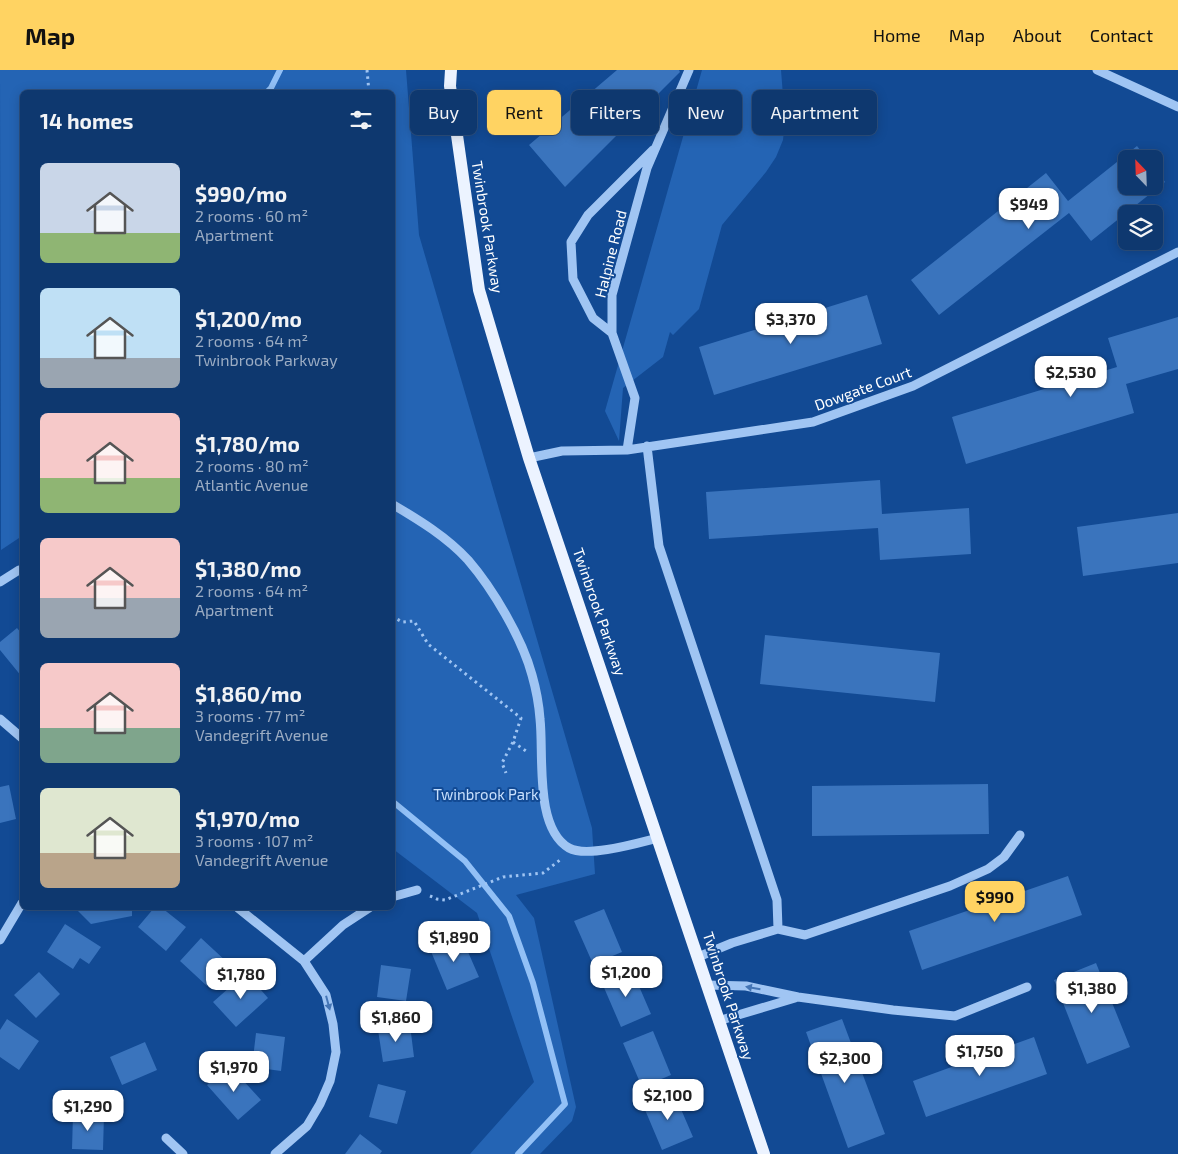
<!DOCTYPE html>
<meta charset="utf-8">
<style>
body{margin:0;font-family:"Exo 2",sans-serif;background:#1c4377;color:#f1f3f6;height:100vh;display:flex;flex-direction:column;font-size:19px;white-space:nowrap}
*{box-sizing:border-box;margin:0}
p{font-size:16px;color:#9bacc3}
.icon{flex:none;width:28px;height:28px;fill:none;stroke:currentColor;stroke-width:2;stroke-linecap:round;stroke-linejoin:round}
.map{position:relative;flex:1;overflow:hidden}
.details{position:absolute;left:20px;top:20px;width:375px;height:820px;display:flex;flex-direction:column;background:#0e386f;border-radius:8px;box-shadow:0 2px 12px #0003,0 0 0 1px #2e5282}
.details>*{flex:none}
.hud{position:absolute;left:410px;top:20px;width:475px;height:45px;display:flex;gap:10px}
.needle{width:32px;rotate:337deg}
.buttons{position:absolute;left:1118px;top:80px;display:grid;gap:10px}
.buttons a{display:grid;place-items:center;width:45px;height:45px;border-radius:8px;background:#0e386f;box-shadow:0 2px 12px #0003,0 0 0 1px #2e5282;font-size:25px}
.price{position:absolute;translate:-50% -42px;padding:0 11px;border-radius:10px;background:#fff;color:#222;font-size:16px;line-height:32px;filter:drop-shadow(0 1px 2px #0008)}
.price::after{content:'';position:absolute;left:50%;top:30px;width:15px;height:11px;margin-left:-8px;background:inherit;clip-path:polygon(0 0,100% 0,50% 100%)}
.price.selected{background:#ffd362;color:#111}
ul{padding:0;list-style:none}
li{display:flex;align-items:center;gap:15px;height:125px;padding:0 20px}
li span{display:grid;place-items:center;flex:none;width:140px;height:100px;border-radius:8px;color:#555}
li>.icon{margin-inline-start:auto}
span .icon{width:60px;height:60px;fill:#fffc;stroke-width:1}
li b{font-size:21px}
h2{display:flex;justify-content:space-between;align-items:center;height:60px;padding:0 20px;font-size:21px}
.tag{padding:0 18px;border-radius:8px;background:#0e386f;box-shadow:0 2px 12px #0003,0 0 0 1px #2e5282;font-size:18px;line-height:45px}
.tag.selected{background:#ffd362;color:#111}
header{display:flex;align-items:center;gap:30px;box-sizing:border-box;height:70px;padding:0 25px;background:#ffd362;color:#111}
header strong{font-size:24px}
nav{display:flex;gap:28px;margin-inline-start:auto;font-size:18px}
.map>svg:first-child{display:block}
.green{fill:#2464b4}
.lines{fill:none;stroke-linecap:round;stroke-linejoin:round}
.stream{stroke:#92c0f6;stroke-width:6}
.building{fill:#3a74bd}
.path{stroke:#a0c5f3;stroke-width:3;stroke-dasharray:2.5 4;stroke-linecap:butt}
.minor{stroke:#a0c5f3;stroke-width:9}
.major{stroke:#ecf3ff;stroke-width:12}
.oneway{fill:#4475b5}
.labels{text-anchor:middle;stroke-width:4;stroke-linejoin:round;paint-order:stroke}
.street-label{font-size:15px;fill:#fff;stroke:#124a94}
.park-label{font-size:15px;fill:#c8e0fd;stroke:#124a94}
</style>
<header>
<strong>Map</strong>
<nav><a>Home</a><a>Map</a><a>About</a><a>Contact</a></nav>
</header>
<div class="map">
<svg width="1178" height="1084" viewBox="0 0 1178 1084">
<rect width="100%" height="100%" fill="#124a94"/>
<path class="green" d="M0,0H406L419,165L592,758L595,804L516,825L534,848L576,1037L572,1051L540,1084H470L534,1012L477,843L393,779L392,22H22V466L1,480Z
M702,0H781L785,51L783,70L776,87L766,102L722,155L699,239L673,265L670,262L663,287L623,318L619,371L605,341Z"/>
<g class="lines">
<path class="stream" d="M267,22L271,18L280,0
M392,731L465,791L509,846L533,913L565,1034L518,1084"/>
</g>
<path class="building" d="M617,0H679L680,2L565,117L529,75Z
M1137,76L1147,89H1126V116H1154V97L1165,112L1091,171L1069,143L939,245L911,210L1046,103L1068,131Z
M867,225L882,274L714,325L699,277Z
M1178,247V299L1126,314L1134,343L966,394L952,347L1117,297L1108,268Z
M880,410L882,444L969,438L971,484L880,490L878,458L709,469L706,422Z
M1178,443V493L1083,506L1077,457Z
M17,558L22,564V607L0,580V572Z
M765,565L940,583L935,632L760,614Z
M988,714L989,764L812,766V716Z
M9,715L16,749L0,753V717Z
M1068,806L1082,845L922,900L909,861Z
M75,838H137V839L132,841V846L91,854Z
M154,838H162L186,857L166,881L138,857Z
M604,839L622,882L593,894L574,851Z
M65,854L101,877L89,894L80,888L73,899L47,882Z
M461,866L479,907L447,920L430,879Z
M201,868L228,893L207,916L180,891Z
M1096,893L1130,977L1087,994L1054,910Z
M381,895L411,899L406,931L377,927Z
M632,900L651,944L621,957L602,913Z
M39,902L60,924L36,948L14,925Z
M246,903L268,928L236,957L213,932Z
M7,949L39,971L19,1000L0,987V960Z
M842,949L885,1064L848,1078L806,962Z
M410,955L414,987L383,992L378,960Z
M653,961L671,1005L642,1017L623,973Z
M256,963L285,967L281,1001L252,997Z
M1034,967L1047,1004L926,1047L913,1011Z
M145,972L157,1000L122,1015L110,987Z
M229,995L261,1030L238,1050L207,1015Z
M378,1014L406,1021L397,1054L369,1047Z
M674,1023L693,1067L662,1080L643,1035Z
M73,1044L104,1045L103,1080L72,1079Z
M360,1064L382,1081L380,1084H345Z"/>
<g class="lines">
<path class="path" d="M367,0L369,22
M392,546L402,552L414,551L428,574L521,648L513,672L502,693L506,703
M513,672L526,681
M430,826L437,829L445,830L503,807L543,803L560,790"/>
<path class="minor" d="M1097,0L1178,37
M612,263L593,248L573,209L571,172L588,145L653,80
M647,376L659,476L777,830L778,859L732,873L698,887
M627,380L635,328L612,263V225L647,98L689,0
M529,388L562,381L627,380L813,352L913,316L1178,182
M392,434C419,450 447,467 468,490C493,519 522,568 532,605C536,619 539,635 540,649C544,684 534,758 569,778C587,788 638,773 658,768
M0,512L19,500
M0,649L22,668
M392,827L417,820
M238,838L304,891L326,925L333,954L336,982L330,1011L320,1034L307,1056L275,1084
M778,859L805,865L950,816L988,799L1004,787L1020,765
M0,870L22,833
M304,891L343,855L369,838
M707,915L746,916L798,927L893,940L955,946L1027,917
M718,951L795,928
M166,1068L183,1084"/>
<path class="major" d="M451,0L450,16L479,220L529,388L764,1084"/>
</g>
<defs><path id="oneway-solid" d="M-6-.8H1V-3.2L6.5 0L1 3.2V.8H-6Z" transform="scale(1.25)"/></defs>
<g class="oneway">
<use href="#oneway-solid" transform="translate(753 918) rotate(-170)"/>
<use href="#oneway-solid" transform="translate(328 933) rotate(75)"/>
</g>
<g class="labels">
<g class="street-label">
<text transform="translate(487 157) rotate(81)" y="5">Twinbrook Parkway</text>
<text transform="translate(611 184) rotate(-76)" y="5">Halpine Road</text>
<text transform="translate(863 319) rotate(-20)" y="5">Dowgate Court</text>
<text transform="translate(599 542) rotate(71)" y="5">Twinbrook Parkway</text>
<text transform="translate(728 926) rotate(72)" y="5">Twinbrook Parkway</text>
</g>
<g class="park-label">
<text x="486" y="730">Twinbrook Park</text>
</g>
</g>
</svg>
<div class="buttons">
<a><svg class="needle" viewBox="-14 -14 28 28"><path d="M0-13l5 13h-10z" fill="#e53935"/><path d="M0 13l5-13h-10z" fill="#9bacc3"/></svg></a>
<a><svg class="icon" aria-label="layers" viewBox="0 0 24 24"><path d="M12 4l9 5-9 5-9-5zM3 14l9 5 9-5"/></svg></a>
</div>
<b class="price" style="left:1029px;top:160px">$949</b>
<b class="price" style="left:791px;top:275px">$3,370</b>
<b class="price" style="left:1071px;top:328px">$2,530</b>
<b class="price selected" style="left:995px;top:853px">$990</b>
<b class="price" style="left:454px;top:893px">$1,890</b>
<b class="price" style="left:626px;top:928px">$1,200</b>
<b class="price" style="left:241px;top:930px">$1,780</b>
<b class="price" style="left:1092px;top:944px">$1,380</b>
<b class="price" style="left:396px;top:973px">$1,860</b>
<b class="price" style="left:980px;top:1007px">$1,750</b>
<b class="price" style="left:845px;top:1014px">$2,300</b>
<b class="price" style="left:234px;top:1023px">$1,970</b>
<b class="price" style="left:668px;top:1051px">$2,100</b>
<b class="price" style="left:88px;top:1062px">$1,290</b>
<div class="hud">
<a class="tag">Buy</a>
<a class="tag selected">Rent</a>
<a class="tag">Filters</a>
<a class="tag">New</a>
<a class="tag">Apartment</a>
</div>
<section class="details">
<h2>14 homes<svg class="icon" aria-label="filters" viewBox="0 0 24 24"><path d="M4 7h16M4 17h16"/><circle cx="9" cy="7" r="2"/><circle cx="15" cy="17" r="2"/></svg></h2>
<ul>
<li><span style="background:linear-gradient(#c9d6e8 70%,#8fb573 0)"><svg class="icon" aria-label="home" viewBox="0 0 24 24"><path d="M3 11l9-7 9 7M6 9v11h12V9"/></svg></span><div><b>$990/mo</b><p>2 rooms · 60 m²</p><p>Apartment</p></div></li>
<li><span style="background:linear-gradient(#bfe0f5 70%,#9aa5b1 0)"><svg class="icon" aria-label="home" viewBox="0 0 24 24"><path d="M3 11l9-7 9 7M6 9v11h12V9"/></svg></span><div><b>$1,200/mo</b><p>2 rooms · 64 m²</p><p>Twinbrook Parkway</p></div></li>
<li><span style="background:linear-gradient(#f6c9c9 65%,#8fb573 0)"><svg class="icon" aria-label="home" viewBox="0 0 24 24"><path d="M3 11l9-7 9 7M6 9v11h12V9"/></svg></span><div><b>$1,780/mo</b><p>2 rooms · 80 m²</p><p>Atlantic Avenue</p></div></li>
<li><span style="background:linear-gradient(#f6c9c9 60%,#9aa5b1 0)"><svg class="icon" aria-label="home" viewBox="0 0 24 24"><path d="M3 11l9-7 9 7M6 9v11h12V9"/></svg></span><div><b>$1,380/mo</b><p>2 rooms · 64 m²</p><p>Apartment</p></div></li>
<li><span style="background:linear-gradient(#f6c9c9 65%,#7fa58c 0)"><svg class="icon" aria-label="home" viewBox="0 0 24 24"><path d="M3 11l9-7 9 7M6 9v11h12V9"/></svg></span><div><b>$1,860/mo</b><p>3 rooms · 77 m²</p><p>Vandegrift Avenue</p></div></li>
<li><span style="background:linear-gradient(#dfe7d0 65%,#b9a48a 0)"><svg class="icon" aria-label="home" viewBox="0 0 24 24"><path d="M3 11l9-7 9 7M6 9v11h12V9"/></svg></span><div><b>$1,970/mo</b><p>3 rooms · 107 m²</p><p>Vandegrift Avenue</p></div></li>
</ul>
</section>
</div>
